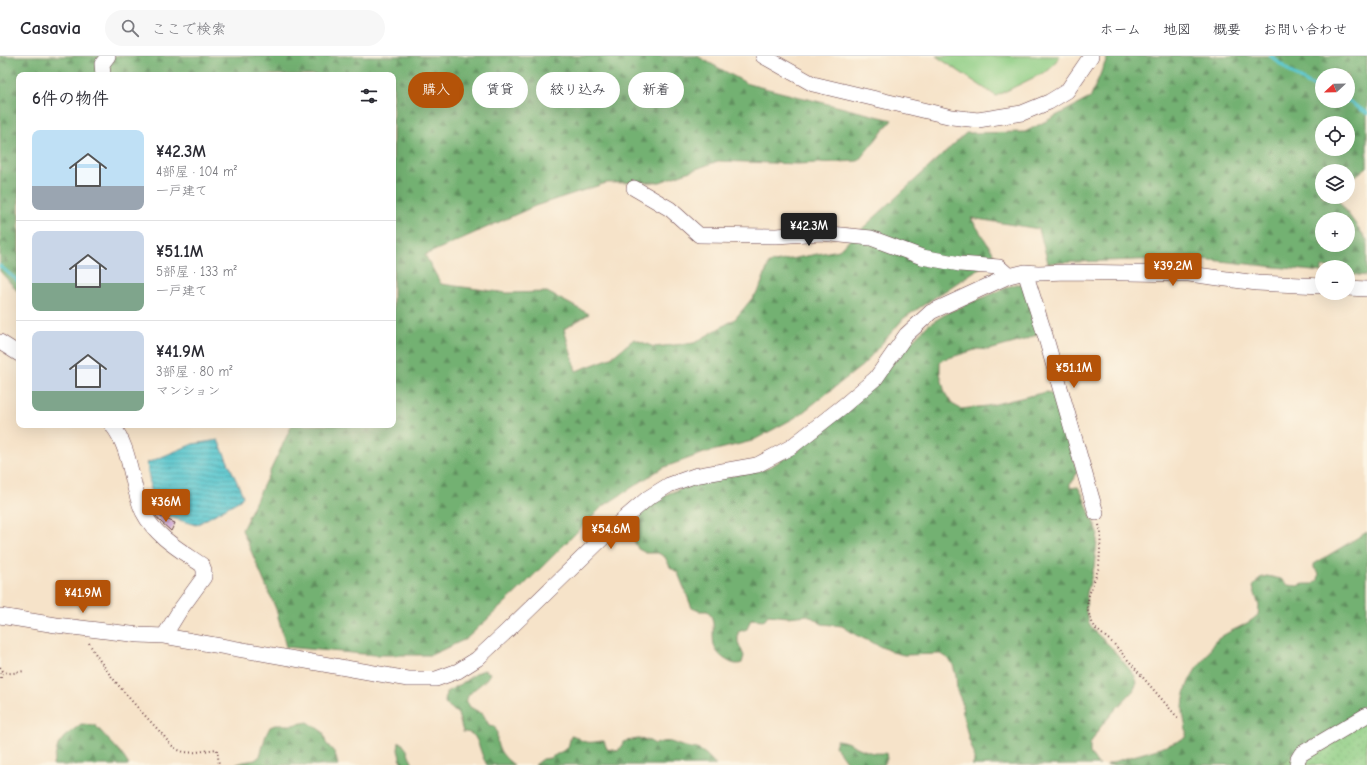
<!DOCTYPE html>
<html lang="ja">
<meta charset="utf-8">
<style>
body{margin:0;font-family:"Comic Neue","Klee One",sans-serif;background:#f7f7f7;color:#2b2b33;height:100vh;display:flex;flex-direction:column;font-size:15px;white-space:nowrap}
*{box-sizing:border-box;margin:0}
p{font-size:13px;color:#7c7c81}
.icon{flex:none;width:22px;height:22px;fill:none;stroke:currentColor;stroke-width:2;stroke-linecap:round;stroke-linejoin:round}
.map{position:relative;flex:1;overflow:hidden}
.details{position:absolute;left:16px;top:16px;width:380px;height:356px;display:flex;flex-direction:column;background:#fff;border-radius:8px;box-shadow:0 4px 16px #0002}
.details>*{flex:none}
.hud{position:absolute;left:408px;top:16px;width:380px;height:36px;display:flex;gap:8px}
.needle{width:26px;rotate:248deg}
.tools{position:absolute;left:1315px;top:12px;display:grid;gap:8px}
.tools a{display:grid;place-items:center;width:40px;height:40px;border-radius:50%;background:#fff;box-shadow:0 4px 16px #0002;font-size:20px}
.price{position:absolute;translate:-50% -34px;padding:0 9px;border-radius:4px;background:#b45309;color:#fff;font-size:13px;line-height:26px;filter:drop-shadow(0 1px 2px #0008)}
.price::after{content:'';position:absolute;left:50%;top:24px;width:12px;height:9px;margin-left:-6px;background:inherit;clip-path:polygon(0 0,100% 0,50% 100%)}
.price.active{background:#222;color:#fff}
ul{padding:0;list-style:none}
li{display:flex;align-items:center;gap:12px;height:100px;padding:0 16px}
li+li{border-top:1px solid #e1e1e2}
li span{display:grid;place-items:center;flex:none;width:112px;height:80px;border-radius:8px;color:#555}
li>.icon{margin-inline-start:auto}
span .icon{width:48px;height:48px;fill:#fffc;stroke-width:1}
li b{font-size:17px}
h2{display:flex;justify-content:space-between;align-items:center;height:48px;padding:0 16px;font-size:17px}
.tag{padding:0 14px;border-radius:18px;background:#fff;box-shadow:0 4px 16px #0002;font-size:14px;line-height:36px}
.tag.active{background:#b45309;color:#fff}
header{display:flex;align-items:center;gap:24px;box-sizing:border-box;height:56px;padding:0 20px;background:#fff;border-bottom:1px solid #e1e1e2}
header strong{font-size:19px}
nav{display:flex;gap:22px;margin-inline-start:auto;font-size:14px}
.search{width:280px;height:36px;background:#f7f7f7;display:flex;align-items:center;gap:10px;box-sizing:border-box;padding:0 14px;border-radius:22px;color:#7c7c81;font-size:15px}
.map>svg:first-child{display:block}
.grass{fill:url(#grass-dots);stroke:#6c7658}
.forest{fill:url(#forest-firs);stroke:#5e684e;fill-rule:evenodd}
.park{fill:#8fce85;stroke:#6c7658}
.water{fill:url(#water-rules);stroke:#52727c}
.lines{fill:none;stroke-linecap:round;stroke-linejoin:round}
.stream{stroke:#59c6ce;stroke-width:3.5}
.building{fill:url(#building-hatch)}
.minor-casing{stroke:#643c43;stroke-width:16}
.path{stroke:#643c43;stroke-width:2;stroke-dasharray:1 3;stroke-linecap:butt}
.minor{stroke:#fff;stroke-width:15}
</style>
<header>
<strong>Casavia</strong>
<div class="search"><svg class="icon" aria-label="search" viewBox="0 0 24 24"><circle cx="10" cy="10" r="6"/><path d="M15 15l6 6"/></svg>ここで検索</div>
<nav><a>ホーム</a><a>地図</a><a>概要</a><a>お問い合わせ</a></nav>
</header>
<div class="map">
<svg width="1367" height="709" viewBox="0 0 1367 709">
<defs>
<pattern id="grass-dots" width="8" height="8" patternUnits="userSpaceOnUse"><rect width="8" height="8" fill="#8fce85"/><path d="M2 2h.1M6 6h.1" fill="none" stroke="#7db073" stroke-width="1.8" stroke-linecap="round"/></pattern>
<pattern id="forest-firs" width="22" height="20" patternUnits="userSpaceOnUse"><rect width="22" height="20" fill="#73b172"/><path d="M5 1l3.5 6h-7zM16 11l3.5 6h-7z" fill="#608f5e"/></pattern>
<pattern id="water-rules" width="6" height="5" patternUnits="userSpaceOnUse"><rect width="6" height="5" fill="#59c6ce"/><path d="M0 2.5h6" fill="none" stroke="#4ca0a7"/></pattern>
<pattern id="building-hatch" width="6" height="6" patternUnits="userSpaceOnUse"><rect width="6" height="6" fill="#cb99da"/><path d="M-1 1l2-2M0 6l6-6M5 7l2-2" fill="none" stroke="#a77cb1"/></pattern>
</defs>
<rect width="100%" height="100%" fill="#fcf5e5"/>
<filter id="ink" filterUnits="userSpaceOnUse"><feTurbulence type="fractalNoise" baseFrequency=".025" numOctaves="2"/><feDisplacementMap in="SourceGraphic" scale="8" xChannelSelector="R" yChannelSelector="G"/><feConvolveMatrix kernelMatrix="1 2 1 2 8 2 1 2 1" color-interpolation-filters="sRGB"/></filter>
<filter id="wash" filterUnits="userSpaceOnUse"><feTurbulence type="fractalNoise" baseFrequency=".012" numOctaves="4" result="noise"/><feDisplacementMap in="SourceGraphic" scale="16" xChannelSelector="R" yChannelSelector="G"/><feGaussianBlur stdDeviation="0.9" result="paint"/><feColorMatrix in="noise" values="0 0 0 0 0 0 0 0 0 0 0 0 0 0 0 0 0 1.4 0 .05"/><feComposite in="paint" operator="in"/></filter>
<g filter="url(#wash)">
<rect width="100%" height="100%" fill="#f6e3c9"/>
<path class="grass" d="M1367,639V709H1246Z"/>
<path class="forest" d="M0,0H697L748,28L892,64L858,105L797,108L718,105L660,126L606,127L535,150L425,199L441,228L507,237L547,236L589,258L564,273L576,315L611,302L634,283L654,291L694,287L735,263L759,234L769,207L839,194L966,77L1025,76L1090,42L1108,0H1367V111L1348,126V115H1322V141H1336L1367,184V220L1348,218V211H1322V216L1192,202L1048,207L1039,173L971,162L996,201L904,262L863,309L798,360L752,385L704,397L662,412L602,451L521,532L466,583L431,599H374L286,591L276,553L242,474L292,369H393V19H19V237L0,215ZM1322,19H1348V45H1322ZM1322,67H1348V93H1322ZM1322,163H1348V189H1322Z
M1015,228H1024L1040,275L1036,279L1022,285L989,294L978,293L942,304L940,307V317L945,337L952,348L961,353L987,350L1046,336L1056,338L1077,415L1074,424L1070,427V432L1078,431L1082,438L1098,477L1094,511L1087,537L1086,557L1089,567L1094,575L1111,591L1135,620L1137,627L1133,635L1115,654L1098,674L1090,688V697L1097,708L1100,709H971L974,706V697L969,684L963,660L962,646L957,635L956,620L953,609L946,601L940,598L904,599L892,596L856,579L842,570L822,568L808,559L788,561L768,559L764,564L751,563L747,573L738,576V586L744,600L742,607C737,609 733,608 728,605C702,591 721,570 708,555H699L692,552L678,517L670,511L665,501L658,497H646L638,493L629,474L630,468L637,460L667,438L695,427L766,413L799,394L928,269L949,256Z
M1367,476V657L1294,698L1286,705L1276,709H1106C1133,698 1161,695 1186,681C1187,671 1183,663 1183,653C1183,642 1187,627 1193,618C1197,610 1203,605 1208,598C1212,592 1211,588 1218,583C1231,573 1245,571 1258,559L1259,550L1253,531L1260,522L1267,520L1281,523L1288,529L1297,530L1304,528H1313L1318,524L1319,518L1314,512V508Z
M484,614L490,617C486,628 472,631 466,644L470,651L483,658L489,669L494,670C498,677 497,678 497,685C498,695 506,703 514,709H487C481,700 480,689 475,681C472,677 467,676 463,676L458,658L445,647L446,636L461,628L476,617Z
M308,666L323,676L326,687L335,697L338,709H234L243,706L255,704L260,700L266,679L270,671L275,669H292Z
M81,668L95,669L121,697L129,709H53L58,689L64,681Z
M571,679C577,680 578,683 583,685C590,688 597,685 604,685L607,693L618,695L623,687L626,685L638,683L648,684L655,688C671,682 672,688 686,691C690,692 695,692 699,694C706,697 711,703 716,709H535L543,703L550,702L568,692Z
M837,684C849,685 856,692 867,695C873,698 880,697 886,697L887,703L884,709H849L835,690Z
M399,686H401L407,694L413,709H402L398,694Z"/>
<path class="park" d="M936,0H1060L1049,14L996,40Z"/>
<path class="water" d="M218,384L241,435L243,440L240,444L196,469C187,466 167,462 160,455C151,446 149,420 147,407L193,388Z"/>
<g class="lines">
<path class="stream" d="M1271,0C1287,14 1302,26 1322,34
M1348,45L1367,57
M0,210L19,226"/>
</g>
<g id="blocks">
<path class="building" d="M154,458L175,467L171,475L161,466Z"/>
</g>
</g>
<g filter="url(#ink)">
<use href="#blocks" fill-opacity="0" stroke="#643c43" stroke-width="1"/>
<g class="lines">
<defs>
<path id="minor" d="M763,0L813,28L952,61L978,64L1022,57L1049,46L1067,35L1091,0
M103,19L102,8L108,0
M634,132L670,153L699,179L776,180L821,177L871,182L922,201L960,208L999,211L1009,220
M1025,216L1045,279L1096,457
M1348,232L1367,233
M0,286L19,298
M112,369C132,394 130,428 143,456C155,480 180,494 202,509L204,514V521L180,554L164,580
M0,560L56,569L139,579L164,580L408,623H436L458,615L477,603L507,575L613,472L648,442L669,429L694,420L757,409L791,391L842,351L876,322L906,279L931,256L1009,220L1025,216L1038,217L1068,216L1189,218L1257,227L1322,230
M1297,709L1298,703L1301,698L1367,659"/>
</defs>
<use href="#minor" class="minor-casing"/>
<path class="path" d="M1099,469L1101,476L1099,511L1089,539L1087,549L1088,556L1092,566L1096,573L1114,588L1178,662
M89,587C108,621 137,651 164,680C179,703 193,696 217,693L219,709
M0,611C5,621 16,616 25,615
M1,622L2,614"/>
<use href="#minor" class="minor"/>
</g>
</g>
</svg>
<div class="tools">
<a><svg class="needle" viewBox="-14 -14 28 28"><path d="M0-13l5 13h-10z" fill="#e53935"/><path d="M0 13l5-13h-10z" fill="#7c7c81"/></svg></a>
<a><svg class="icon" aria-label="locate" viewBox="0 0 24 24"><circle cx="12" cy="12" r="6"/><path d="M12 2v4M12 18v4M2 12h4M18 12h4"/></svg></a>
<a><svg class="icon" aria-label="layers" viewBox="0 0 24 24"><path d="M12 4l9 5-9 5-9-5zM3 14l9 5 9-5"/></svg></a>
<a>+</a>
<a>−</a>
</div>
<b class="price active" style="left:809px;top:191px">¥42.3M</b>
<b class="price" style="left:1173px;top:231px">¥39.2M</b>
<b class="price" style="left:1074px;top:333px">¥51.1M</b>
<b class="price" style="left:166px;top:467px">¥36M</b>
<b class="price" style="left:611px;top:494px">¥54.6M</b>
<b class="price" style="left:83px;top:558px">¥41.9M</b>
<div class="hud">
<a class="tag active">購入</a>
<a class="tag">賃貸</a>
<a class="tag">絞り込み</a>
<a class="tag">新着</a>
</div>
<section class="details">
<h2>6件の物件<svg class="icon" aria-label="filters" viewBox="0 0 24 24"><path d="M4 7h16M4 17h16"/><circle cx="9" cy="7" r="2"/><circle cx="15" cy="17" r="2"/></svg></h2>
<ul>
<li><span style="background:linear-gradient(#bfe0f5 70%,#9aa5b1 0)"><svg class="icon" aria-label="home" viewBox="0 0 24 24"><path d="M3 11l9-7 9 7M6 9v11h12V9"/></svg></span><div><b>¥42.3M</b><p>4部屋 · 104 m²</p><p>一戸建て</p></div></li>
<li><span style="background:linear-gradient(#c9d6e8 65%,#7fa58c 0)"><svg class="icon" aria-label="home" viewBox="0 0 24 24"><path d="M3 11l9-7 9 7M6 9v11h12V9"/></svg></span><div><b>¥51.1M</b><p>5部屋 · 133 m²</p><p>一戸建て</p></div></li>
<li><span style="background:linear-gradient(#c9d6e8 75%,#7fa58c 0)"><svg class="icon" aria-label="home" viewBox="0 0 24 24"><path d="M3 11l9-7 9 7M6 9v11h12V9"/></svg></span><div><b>¥41.9M</b><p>3部屋 · 80 m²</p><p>マンション</p></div></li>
</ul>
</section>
</div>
